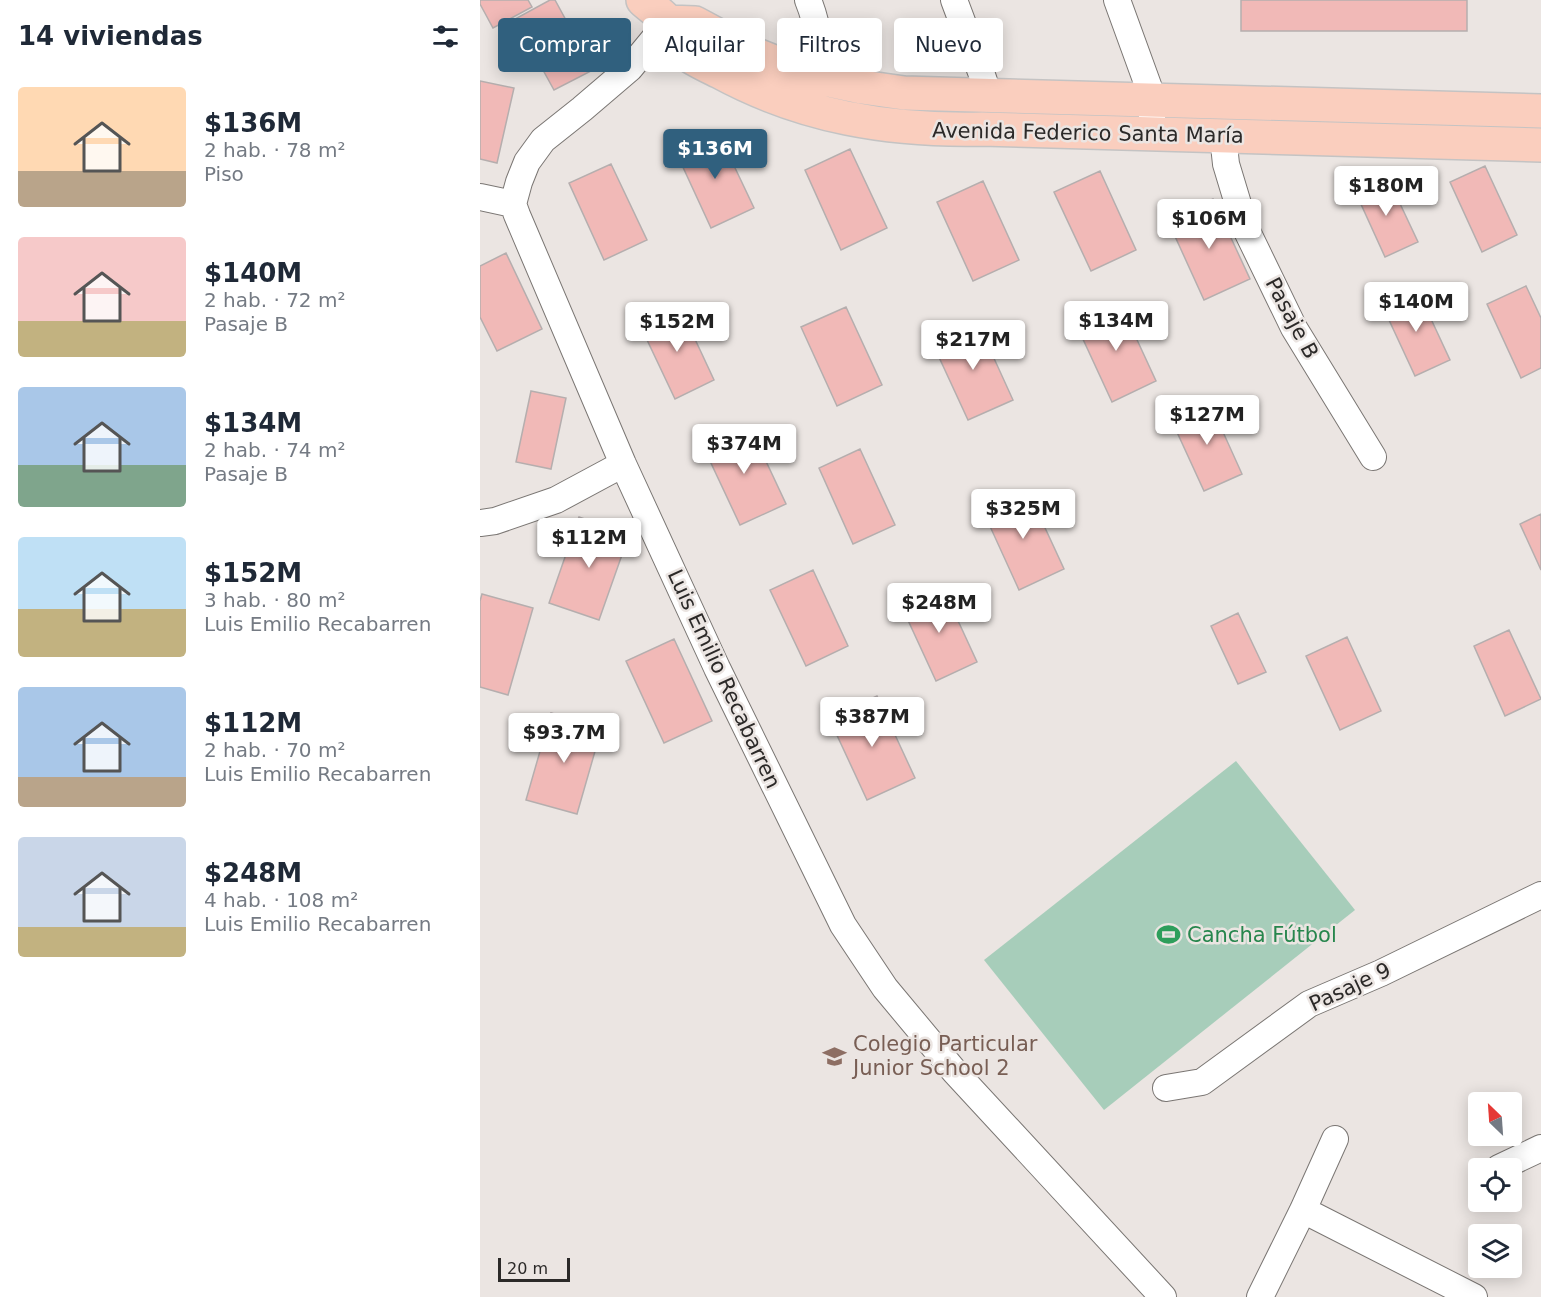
<!DOCTYPE html>
<html lang="es">
<meta charset="utf-8">
<style>
body{margin:0;font-family:"DejaVu Sans",sans-serif;background:#f6f6f7;color:#1f2937;height:100vh;display:flex;flex-direction:column;font-size:22px;white-space:nowrap}
*{box-sizing:border-box;margin:0}
p{font-size:20px;color:#747a83}
.icon{flex:none;width:33px;height:33px;fill:none;stroke:currentColor;stroke-width:2;stroke-linecap:round;stroke-linejoin:round}
.map{position:relative;flex:1;overflow:hidden}
.sheet{display:flex;flex-direction:column;background:#fff;width:480px}
.sheet>*{flex:none}
.guide{position:absolute;left:18px;top:18px;width:570px;height:54px;display:flex;gap:12px}
.needle{width:39px;rotate:335deg}
.buttons{position:absolute;left:988px;top:1092px;display:grid;gap:12px}
.buttons a{display:grid;place-items:center;width:54px;height:54px;border-radius:6px;background:#fff;box-shadow:0 3px 15px #0003;font-size:30px}
.scale{position:absolute;left:18px;bottom:15px;width:72px;box-sizing:border-box;padding-left:6px;border:3px solid #2b2928;border-top:0;font-size:16px;line-height:21px;white-space:nowrap;color:#2b2928;-webkit-text-stroke:4px #ebe5e2;paint-order:stroke}
.price{position:absolute;translate:-50% -51px;padding:0 14px;border-radius:6px;background:#fff;color:#222;font-size:20px;line-height:39px;filter:drop-shadow(0 2px 3px #0008)}
.price::after{content:'';position:absolute;left:50%;top:36px;width:18px;height:14px;margin-left:-9px;background:inherit;clip-path:polygon(0 0,100% 0,50% 100%)}
.price.current{background:#30607e;color:#fff}
ul{padding:0;list-style:none}
li{display:flex;align-items:center;gap:18px;height:150px;padding:0 18px}
li span{display:grid;place-items:center;flex:none;width:168px;height:120px;border-radius:6px;color:#555}
li>.icon{margin-inline-start:auto}
span .icon{width:72px;height:72px;fill:#fffc;stroke-width:1}
li b{font-size:26px}
h2{display:flex;justify-content:space-between;align-items:center;height:72px;padding:0 18px;font-size:26px}
.tag{padding:0 21px;border-radius:6px;background:#fff;box-shadow:0 3px 15px #0003;font-size:21px;line-height:54px}
.tag.current{background:#30607e;color:#fff}
main{display:flex;flex:1;min-height:0}
.map>svg:first-child{display:block}
.green{fill:#a7cdba}
.building{fill:#f1b9b7;stroke:#b5aeae;stroke-width:1.5}
.lines{fill:none;stroke-linecap:round;stroke-linejoin:round}
.minor-casing{stroke:#7a7673;stroke-width:28}
.major-casing{stroke:#c4c3c3;stroke-width:36}
.minor{stroke:#fff;stroke-width:26}
.major{stroke:#facebe;stroke-width:33}
.labels{text-anchor:middle;stroke-width:5;stroke-linejoin:round;paint-order:stroke}
.street-label{font-size:21px;fill:#2b2928;stroke:#ebe5e2}
.leisure-label{font-size:21px;fill:#27864d;stroke:#ebe5e2;text-anchor:start}
.education-label{font-size:21px;fill:#785e54;stroke:#ebe5e2;text-anchor:start}
</style>
<main>
<section class="sheet">
<h2>14 viviendas<svg class="icon" aria-label="filters" viewBox="0 0 24 24"><path d="M4 7h16M4 17h16"/><circle cx="9" cy="7" r="2"/><circle cx="15" cy="17" r="2"/></svg></h2>
<ul>
<li><span style="background:linear-gradient(#ffd9b3 70%,#b9a48a 0)"><svg class="icon" aria-label="home" viewBox="0 0 24 24"><path d="M3 11l9-7 9 7M6 9v11h12V9"/></svg></span><div><b>$136M</b><p>2 hab. · 78 m²</p><p>Piso</p></div></li>
<li><span style="background:linear-gradient(#f6c9c9 70%,#c2b280 0)"><svg class="icon" aria-label="home" viewBox="0 0 24 24"><path d="M3 11l9-7 9 7M6 9v11h12V9"/></svg></span><div><b>$140M</b><p>2 hab. · 72 m²</p><p>Pasaje B</p></div></li>
<li><span style="background:linear-gradient(#a9c7e8 65%,#7fa58c 0)"><svg class="icon" aria-label="home" viewBox="0 0 24 24"><path d="M3 11l9-7 9 7M6 9v11h12V9"/></svg></span><div><b>$134M</b><p>2 hab. · 74 m²</p><p>Pasaje B</p></div></li>
<li><span style="background:linear-gradient(#bfe0f5 60%,#c2b280 0)"><svg class="icon" aria-label="home" viewBox="0 0 24 24"><path d="M3 11l9-7 9 7M6 9v11h12V9"/></svg></span><div><b>$152M</b><p>3 hab. · 80 m²</p><p>Luis Emilio Recabarren</p></div></li>
<li><span style="background:linear-gradient(#a9c7e8 75%,#b9a48a 0)"><svg class="icon" aria-label="home" viewBox="0 0 24 24"><path d="M3 11l9-7 9 7M6 9v11h12V9"/></svg></span><div><b>$112M</b><p>2 hab. · 70 m²</p><p>Luis Emilio Recabarren</p></div></li>
<li><span style="background:linear-gradient(#c9d6e8 75%,#c2b280 0)"><svg class="icon" aria-label="home" viewBox="0 0 24 24"><path d="M3 11l9-7 9 7M6 9v11h12V9"/></svg></span><div><b>$248M</b><p>4 hab. · 108 m²</p><p>Luis Emilio Recabarren</p></div></li>
</ul>
</section>
<div class="map">
<svg width="1061" height="1297" viewBox="0 0 1061 1297">
<rect width="100%" height="100%" fill="#ebe5e2"/>
<path class="green" d="M756,761L875,910L624,1110L504,960Z"/>
<path class="building" d="M0,0H48L52,7L13,28L0,4Z
M70,0H75L113,70L74,90L35,19Z
M761,0H987V31H761Z
M0,81L34,88L17,163L0,159Z
M238,132L274,208L231,228L196,152Z
M370,149L407,228L361,250L325,170Z
M131,164L167,240L124,260L89,183Z
M1005,166L1037,235L1002,252L970,182Z
M620,171L656,250L611,271L574,192Z
M907,176L938,242L905,257L875,191Z
M503,181L539,260L493,281L457,202Z
M733,199L770,279L724,300L688,221Z
M26,253L62,329L17,351L0,317V266Z
M1046,286L1061,318V368L1041,378L1007,304Z
M938,291L970,360L935,376L903,307Z
M640,303L676,381L632,402L596,324Z
M200,307L234,380L195,399L160,325Z
M366,307L402,385L357,406L321,327Z
M497,321L533,400L488,420L452,342Z
M51,391L86,398L71,469L36,462Z
M729,401L762,474L724,491L691,419Z
M269,425L306,504L260,525L223,446Z
M380,449L415,525L373,544L339,468Z
M548,491L584,569L539,590L503,511Z
M1061,514V570L1040,524Z
M99,517L149,535L119,620L69,603Z
M333,570L368,646L326,666L290,590Z
M462,586L497,662L456,681L421,605Z
M2,594L53,608L28,695L0,687V601Z
M758,613L786,672L758,684L731,626Z
M1029,630L1061,699L1025,716L994,646Z
M867,637L901,711L860,730L826,656Z
M194,639L232,721L184,743L146,661Z
M397,696L435,778L387,800L349,718Z
M71,713L122,727L97,814L46,800Z"/>
<g class="lines">
<defs>
<path id="minor" d="M328,0C339,27 340,49 340,78
M474,0L501,72L509,96
M637,0L673,99L671,135
M188,22L150,68L102,109L63,140L47,162L39,182L33,204L37,215L143,464L237,668L363,925L405,988L475,1072L683,1297
M743,136L746,164L765,227L814,328L893,457
M0,197L33,204
M0,523L15,521L76,500L143,464
M686,1088L722,1082L829,1004L901,973L1061,895
M1019,1168L1061,1148
M823,1210L994,1297
M780,1297L823,1210L855,1139"/>
<path id="major" d="M163,0C170,7 181,13 187,21C194,29 193,43 201,50C212,59 228,66 240,72C323,117 409,131 502,129L1061,145
M188,22L215,23L269,52L304,66L340,78L382,87L424,93L1061,111"/>
</defs>
<use href="#minor" class="minor-casing"/>
<use href="#major" class="major-casing"/>
<use href="#minor" class="minor"/>
<use href="#major" class="major"/>
</g>
<defs>
<symbol id="stadium-bare" viewBox="-9 -9 18 18"><path d="M0-5a6.5 5 0 1 0 0 10a6.5 5 0 1 0 0-10ZM-3.5-1.8h7v3.6h-7Z" fill="#2e9e5b" stroke="#ebe5e2" stroke-width="2.5" paint-order="stroke"/></symbol>
<symbol id="school-bare" viewBox="-9 -9 18 18"><path d="M0-5L7-2L0 1L-7-2ZM-4 1L0 2.5L4 1V4Q0 6-4 4Z" fill="#8d6e63" stroke="#ebe5e2" stroke-width="2.5" paint-order="stroke"/></symbol>
</defs>
<g fill-rule="evenodd">
<use href="#stadium-bare" x="672" y="918" width="33" height="33"/>
<use href="#school-bare" x="338" y="1040" width="33" height="33"/>
</g>
<g class="labels">
<g class="street-label">
<text transform="translate(608 133) rotate(1)" y="7">Avenida Federico Santa María</text>
<text transform="translate(812 318) rotate(62)" y="7">Pasaje B</text>
<text transform="translate(244 679) rotate(65)" y="7">Luis Emilio Recabarren</text>
<text transform="translate(870 987) rotate(-25)" y="7">Pasaje 9</text>
</g>
<g class="leisure-label">
<text x="707" y="942">Cancha Fútbol</text>
</g>
<g class="education-label">
<text x="373" y="1051">Colegio Particular<tspan x="373" dy="24">Junior School 2</tspan></text>
</g>
</g>
</svg>
<div class="buttons">
<a><svg class="needle" viewBox="-14 -14 28 28"><path d="M0-13l5 13h-10z" fill="#e53935"/><path d="M0 13l5-13h-10z" fill="#747a83"/></svg></a>
<a><svg class="icon" aria-label="locate" viewBox="0 0 24 24"><circle cx="12" cy="12" r="6"/><path d="M12 2v4M12 18v4M2 12h4M18 12h4"/></svg></a>
<a><svg class="icon" aria-label="layers" viewBox="0 0 24 24"><path d="M12 4l9 5-9 5-9-5zM3 14l9 5 9-5"/></svg></a>
</div>
<div class="scale">20 m</div>
<b class="price current" style="left:235px;top:180px">$136M</b>
<b class="price" style="left:906px;top:217px">$180M</b>
<b class="price" style="left:729px;top:250px">$106M</b>
<b class="price" style="left:936px;top:333px">$140M</b>
<b class="price" style="left:636px;top:352px">$134M</b>
<b class="price" style="left:197px;top:353px">$152M</b>
<b class="price" style="left:493px;top:371px">$217M</b>
<b class="price" style="left:727px;top:446px">$127M</b>
<b class="price" style="left:264px;top:475px">$374M</b>
<b class="price" style="left:543px;top:540px">$325M</b>
<b class="price" style="left:109px;top:569px">$112M</b>
<b class="price" style="left:459px;top:634px">$248M</b>
<b class="price" style="left:392px;top:748px">$387M</b>
<b class="price" style="left:84px;top:764px">$93.7M</b>
<div class="guide">
<a class="tag current">Comprar</a>
<a class="tag">Alquilar</a>
<a class="tag">Filtros</a>
<a class="tag">Nuevo</a>
</div>
</div>
</main>
